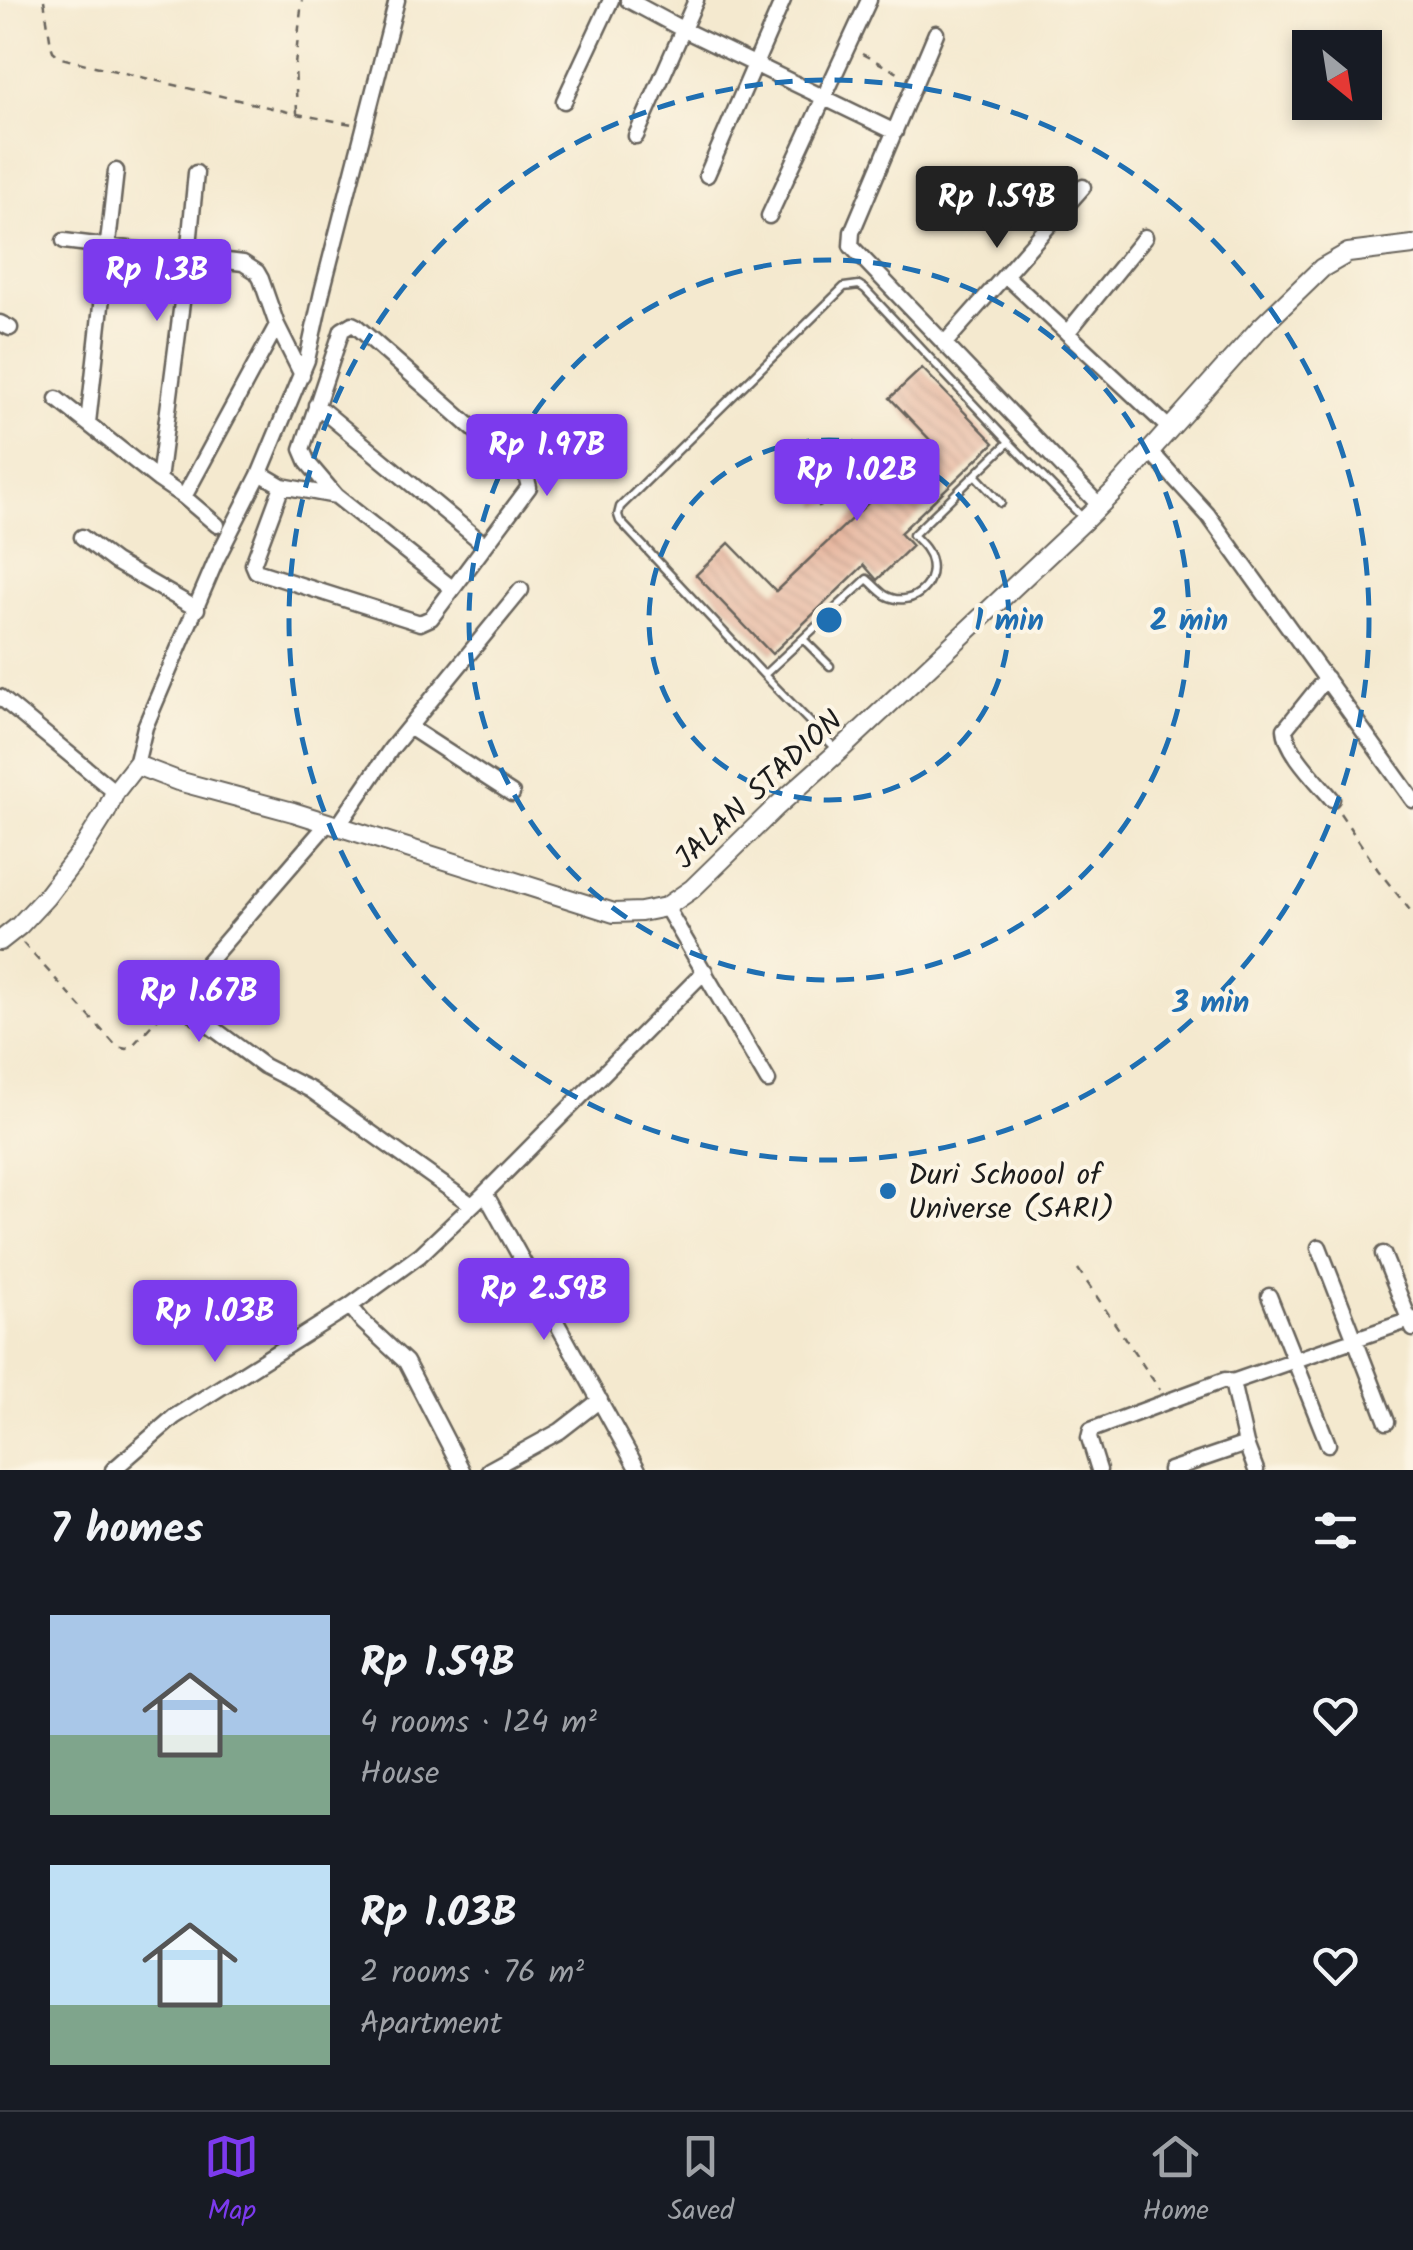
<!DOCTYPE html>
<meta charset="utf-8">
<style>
body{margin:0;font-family:Kalam,sans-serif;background:#242831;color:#f1f3f6;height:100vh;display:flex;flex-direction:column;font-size:38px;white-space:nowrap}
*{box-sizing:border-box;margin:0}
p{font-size:32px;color:#9ea1a6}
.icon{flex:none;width:55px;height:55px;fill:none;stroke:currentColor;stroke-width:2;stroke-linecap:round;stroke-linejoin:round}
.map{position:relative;height:1470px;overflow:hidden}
.sheet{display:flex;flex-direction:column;background:#171b24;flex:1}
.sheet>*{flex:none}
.needle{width:65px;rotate:150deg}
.controls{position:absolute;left:1292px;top:30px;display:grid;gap:20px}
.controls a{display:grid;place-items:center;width:90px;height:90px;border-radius:0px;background:#171b24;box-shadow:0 5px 15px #0003;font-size:50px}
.price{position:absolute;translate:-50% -85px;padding:0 22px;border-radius:10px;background:#7c3aed;color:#fff;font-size:32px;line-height:65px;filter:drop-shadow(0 2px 5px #0008)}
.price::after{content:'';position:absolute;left:50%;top:60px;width:30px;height:22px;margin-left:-15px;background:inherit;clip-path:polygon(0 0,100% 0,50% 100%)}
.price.on{background:#222;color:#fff}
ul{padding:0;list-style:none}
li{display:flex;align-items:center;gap:30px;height:250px;padding:0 50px}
li span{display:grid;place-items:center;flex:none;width:280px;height:200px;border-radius:0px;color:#555}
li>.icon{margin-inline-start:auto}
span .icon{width:120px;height:120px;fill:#fffc;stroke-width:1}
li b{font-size:42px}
h2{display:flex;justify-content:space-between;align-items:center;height:120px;padding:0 50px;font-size:42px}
.tabs{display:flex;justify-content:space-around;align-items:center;height:140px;border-top:2px solid #363941;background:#171b24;font-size:28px;color:#9ea1a6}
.tabs a{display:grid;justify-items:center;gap:5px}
.tabs .on{color:#7c3aed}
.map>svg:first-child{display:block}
.building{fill:url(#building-back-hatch)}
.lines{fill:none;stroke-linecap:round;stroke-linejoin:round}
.service-casing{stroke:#68645b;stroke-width:11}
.minor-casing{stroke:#68645b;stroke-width:19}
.tertiary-casing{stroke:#68645b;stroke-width:22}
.path{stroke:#68645b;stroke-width:2.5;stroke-dasharray:8 8;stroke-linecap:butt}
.service{stroke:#fff;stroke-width:6}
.minor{stroke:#fff;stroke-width:14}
.tertiary{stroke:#fff;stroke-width:18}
.ring{fill:none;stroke:#1f6fb2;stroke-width:5;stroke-dasharray:18 12}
.poi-dot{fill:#1f6fb2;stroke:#fcf5e5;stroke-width:4}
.labels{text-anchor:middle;stroke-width:8;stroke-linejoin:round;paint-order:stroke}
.street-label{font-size:30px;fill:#1c1c1c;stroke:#fcf5e5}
.poi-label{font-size:30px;fill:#1c1c1c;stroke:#fcf5e5;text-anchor:start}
.centre{fill:#1f6fb2;stroke:#fcf5e5;stroke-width:5}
.ring-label{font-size:30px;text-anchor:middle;font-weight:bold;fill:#1f6fb2;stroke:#fcf5e5;stroke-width:8;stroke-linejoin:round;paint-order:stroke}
</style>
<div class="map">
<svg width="1413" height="1470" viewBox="0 0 1413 1470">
<defs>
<pattern id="building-back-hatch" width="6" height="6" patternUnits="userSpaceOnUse" patternTransform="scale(2.5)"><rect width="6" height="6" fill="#e7b7a0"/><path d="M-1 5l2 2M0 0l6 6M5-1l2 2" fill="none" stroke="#c69d89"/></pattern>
</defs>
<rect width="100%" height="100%" fill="#fcf5e5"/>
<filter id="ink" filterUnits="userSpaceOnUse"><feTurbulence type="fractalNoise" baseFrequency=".01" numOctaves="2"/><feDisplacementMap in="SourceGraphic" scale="20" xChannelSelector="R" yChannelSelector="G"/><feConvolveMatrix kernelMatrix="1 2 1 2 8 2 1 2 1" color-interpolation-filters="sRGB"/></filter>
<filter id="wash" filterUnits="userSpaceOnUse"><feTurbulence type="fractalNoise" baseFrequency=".0048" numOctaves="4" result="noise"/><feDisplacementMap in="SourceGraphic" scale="40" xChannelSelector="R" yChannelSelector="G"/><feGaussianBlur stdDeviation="2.25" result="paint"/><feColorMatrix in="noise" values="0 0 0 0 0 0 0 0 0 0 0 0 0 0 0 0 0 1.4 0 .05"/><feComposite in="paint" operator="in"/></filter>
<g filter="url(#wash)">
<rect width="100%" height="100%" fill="#f4e9cf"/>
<g id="blocks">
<path class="building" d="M922,368L994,443L900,533L912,546L877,580L864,565L772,654L696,575L729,543L776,591L932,442L890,398Z
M841,464L851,495L819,506L809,474Z"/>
</g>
</g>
<g filter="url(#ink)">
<use href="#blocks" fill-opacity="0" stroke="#68645b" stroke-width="2.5"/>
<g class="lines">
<defs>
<path id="service" d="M975,475L1001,503
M803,639L830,666
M764,675L620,521L618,515L620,507L844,287L859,285L865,289L1009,442
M838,751L764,675L867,579C873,584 879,591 885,595C909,609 937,587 931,561C929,550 921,543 913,535L1009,442L1084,519"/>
<path id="minor" d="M628,0L682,29L895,132
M936,33L852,232L851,246L1099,505
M564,101L611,0
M636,136L696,0
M707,175L783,0
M769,216L869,0
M64,241L243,263L257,272L261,279L277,325L302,375
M1005,275L1170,429
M0,323L10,328
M1067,333L1145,237
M944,344L1083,187
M57,399L159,480L184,497L277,325
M316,405L485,545
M88,423L116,171
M1150,451L1208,515L1413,800
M260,473L282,486L336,496L452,588
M159,480L188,256L196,173
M282,486L253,564L256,571L420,623L431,618L529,487L526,475L356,326L352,324L342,330L302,449L308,463L336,496
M184,497L217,525
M82,537L115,562L197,609
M1326,678L1285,729C1286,751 1317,781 1332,799
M0,697L115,792
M409,727L512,794
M136,765L145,727L217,558L260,473L307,360L322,292L397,0
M328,823L175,1000L264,1066L311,1090L472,1205
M338,826L391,749L521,590
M666,907L768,1081
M485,1193L638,1470
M1319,1247L1387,1422
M1383,1254L1413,1329
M1269,1296L1328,1444
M350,1306L363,1322L406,1362L462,1470
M1232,1382L1413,1319
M113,1470L174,1417L350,1306L420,1255L485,1193L705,971
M489,1470L560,1431L600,1400
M1099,1470L1089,1438L1091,1430L1225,1380L1232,1382L1246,1444L1256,1470
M1170,1470L1246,1444"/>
<path id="tertiary" d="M0,941L19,926L46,897L82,850L106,812L115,792L136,765L178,781L293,812L614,913L641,912L666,907L692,889L776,807L839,751L1085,520L1115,490L1259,329L1322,268L1348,253L1413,245"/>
</defs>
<use href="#service" class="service-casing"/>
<use href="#minor" class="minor-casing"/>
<use href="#tertiary" class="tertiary-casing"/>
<path class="path" d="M44,0L51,45L53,51L61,58L297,114L352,124
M862,54L904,76
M297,113L295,65L302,0
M1340,813L1378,870L1413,914
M23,943L117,1047L127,1049L132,1046L164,1012
M1078,1269L1160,1390"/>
<use href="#service" class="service"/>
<use href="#minor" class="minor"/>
<use href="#tertiary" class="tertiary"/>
</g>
</g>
<g class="ring">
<circle cx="829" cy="620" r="180"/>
<circle cx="829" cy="620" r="360"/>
<circle cx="829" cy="620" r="540"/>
</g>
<circle class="poi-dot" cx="888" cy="1191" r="10"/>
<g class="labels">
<g class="street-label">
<text transform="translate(758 789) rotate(-43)" y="10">JALAN STADION</text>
</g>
<g class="poi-label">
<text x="908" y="1184">Duri Schoool of<tspan x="908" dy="34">Universe (SARI)</tspan></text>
</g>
</g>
<circle cx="829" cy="620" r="15" class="centre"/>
<g class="ring-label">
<text x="1009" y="630">1 min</text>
<text x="1189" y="630">2 min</text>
<text x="1211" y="1012">3 min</text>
</g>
</svg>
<div class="controls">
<a><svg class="needle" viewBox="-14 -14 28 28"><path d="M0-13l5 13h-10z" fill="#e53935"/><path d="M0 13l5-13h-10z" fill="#9ea1a6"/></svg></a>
</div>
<b class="price on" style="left:997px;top:251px">Rp 1.59B</b>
<b class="price" style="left:157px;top:324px">Rp 1.3B</b>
<b class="price" style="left:547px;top:499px">Rp 1.97B</b>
<b class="price" style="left:857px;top:524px">Rp 1.02B</b>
<b class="price" style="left:199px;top:1045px">Rp 1.67B</b>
<b class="price" style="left:544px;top:1343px">Rp 2.59B</b>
<b class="price" style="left:215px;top:1365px">Rp 1.03B</b>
</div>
<section class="sheet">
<h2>7 homes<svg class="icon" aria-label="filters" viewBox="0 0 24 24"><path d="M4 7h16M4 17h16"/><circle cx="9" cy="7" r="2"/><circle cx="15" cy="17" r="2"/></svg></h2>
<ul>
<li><span style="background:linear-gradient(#a9c7e8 60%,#7fa58c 0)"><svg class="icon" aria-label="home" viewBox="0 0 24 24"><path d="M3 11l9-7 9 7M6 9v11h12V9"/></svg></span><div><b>Rp 1.59B</b><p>4 rooms · 124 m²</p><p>House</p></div><svg class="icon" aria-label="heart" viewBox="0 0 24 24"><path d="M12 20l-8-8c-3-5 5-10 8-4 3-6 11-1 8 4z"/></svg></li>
<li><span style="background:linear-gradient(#bfe0f5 70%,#7fa58c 0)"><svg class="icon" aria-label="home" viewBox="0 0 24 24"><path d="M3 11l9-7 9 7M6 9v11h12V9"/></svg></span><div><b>Rp 1.03B</b><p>2 rooms · 76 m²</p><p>Apartment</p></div><svg class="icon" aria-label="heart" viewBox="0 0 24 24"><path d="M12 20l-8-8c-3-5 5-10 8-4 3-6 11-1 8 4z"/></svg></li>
</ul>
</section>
<nav class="tabs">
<a class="on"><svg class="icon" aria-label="map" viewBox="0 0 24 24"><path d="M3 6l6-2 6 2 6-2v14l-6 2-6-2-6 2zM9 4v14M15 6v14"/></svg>Map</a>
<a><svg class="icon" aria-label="saved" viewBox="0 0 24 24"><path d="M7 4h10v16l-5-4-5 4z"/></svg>Saved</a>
<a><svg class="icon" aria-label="home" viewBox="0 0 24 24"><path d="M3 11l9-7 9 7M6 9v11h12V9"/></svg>Home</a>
</nav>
